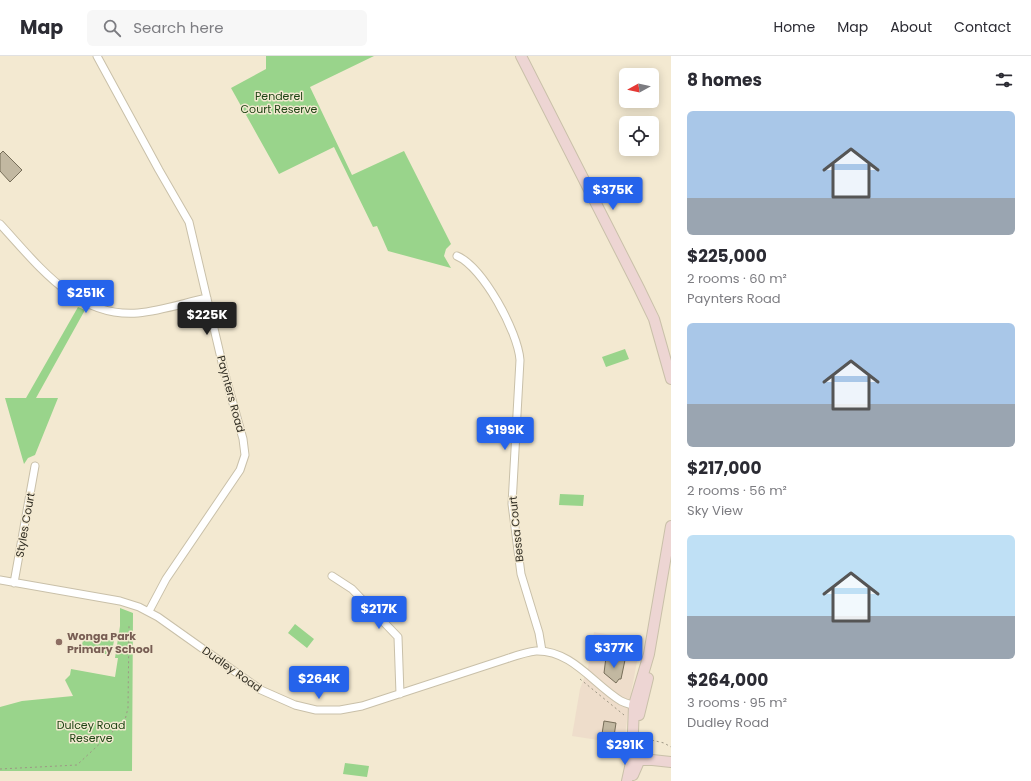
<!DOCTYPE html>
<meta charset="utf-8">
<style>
body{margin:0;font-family:Poppins,sans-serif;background:#f7f7f7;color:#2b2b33;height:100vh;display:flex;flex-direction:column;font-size:15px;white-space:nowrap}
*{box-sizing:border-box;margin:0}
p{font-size:13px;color:#7c7c81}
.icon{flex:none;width:22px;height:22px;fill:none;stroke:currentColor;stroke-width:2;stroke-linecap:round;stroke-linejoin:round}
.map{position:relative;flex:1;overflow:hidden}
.drawer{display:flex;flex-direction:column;background:#fff;width:360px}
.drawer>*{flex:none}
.needle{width:26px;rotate:262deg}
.fabs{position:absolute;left:619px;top:12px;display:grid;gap:8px}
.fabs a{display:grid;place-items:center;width:40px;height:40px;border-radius:6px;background:#fff;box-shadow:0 2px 10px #0003;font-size:20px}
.price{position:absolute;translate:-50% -34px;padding:0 9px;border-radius:4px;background:#2563eb;color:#fff;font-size:13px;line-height:26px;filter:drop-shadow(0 1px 2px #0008)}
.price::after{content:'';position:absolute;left:50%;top:24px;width:12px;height:9px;margin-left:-6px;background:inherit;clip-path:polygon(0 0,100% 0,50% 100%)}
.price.on{background:#222;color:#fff}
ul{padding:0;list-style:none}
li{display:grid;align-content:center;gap:8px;height:212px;padding:0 16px}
li span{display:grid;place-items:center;height:124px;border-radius:6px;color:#555}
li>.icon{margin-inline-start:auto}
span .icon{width:72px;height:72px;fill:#fffc;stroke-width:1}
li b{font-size:17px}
h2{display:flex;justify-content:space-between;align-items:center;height:48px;padding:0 16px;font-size:17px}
header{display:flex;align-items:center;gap:24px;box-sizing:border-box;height:56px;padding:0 20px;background:#fff;border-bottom:1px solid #e1e1e2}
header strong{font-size:19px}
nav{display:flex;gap:22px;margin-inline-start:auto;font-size:14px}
.search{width:280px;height:36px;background:#f7f7f7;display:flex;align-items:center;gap:10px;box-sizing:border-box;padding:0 14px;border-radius:6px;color:#7c7c81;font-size:15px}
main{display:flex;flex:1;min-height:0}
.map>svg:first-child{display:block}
.commercial{fill:#eeddcb}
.green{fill:#99d48b}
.building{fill:#c2b8a1;stroke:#776e59}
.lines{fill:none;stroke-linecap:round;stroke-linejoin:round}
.minor-casing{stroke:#c9c0a9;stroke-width:9}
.secondary-casing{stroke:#c9c0a9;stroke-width:12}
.path{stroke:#9d9684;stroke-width:1;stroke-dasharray:2 3;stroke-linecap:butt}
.minor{stroke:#fff;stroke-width:7}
.secondary{stroke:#edd5d3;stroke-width:10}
.education-dot{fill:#8d6e63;stroke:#f3e9d1;stroke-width:1.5}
.labels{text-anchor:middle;stroke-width:3;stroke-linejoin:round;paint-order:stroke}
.park-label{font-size:11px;fill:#1f4515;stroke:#f3e9d1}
.street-label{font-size:11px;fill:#312e24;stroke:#f3e9d1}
.education-label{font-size:11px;font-weight:bold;fill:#785e54;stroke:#f3e9d1;text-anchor:start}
</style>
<header>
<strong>Map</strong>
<div class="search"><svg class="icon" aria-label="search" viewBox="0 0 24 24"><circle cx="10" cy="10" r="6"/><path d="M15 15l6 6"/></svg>Search here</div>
<nav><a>Home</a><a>Map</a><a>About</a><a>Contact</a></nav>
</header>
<main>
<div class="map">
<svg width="671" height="725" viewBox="0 0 671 725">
<rect width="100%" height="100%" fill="#f3e9d1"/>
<path class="commercial" d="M594,576L641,584L629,648L624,688L572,680L580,633L588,612Z"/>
<path class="green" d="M266,0H374L310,31L352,119L404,95L451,188L446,193L444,200L451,212L388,195L377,170L373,171L334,91L279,118L231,32L266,13Z
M78,251L85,254L36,342H58L35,399L28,402L24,408L5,342H26Z
M625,293L629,303L606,311L602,301Z
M560,438L584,439L583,450L559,449Z
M120,552L133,557L132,715H0V651L22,645L73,640L65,624L70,619L71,613L115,621L118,602H115L120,570Z
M295,568L314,583L307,592L288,577Z
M84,579L114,585L111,599L81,594Z
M345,707L369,710L367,721L343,718Z"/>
<path class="building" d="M3,95L22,114L10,126L0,115V98Z
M606,601L625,604L621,623H619L616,627L604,617Z
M604,665L616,667L614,680L602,678Z"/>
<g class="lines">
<defs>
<path id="minor" d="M97,0L159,114L189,166L224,315L243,383L245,399L240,414L166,523L149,555
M0,168C38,209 76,262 138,257C161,255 184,247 207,242
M457,200C483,211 518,276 520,304L512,448L521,518L539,577L542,595
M332,520L352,533L398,581L400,638
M0,524L120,545L139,551L158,561L261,634L295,649L316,654H340L362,650L506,603C515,600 526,596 536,595C572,594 593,628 621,645C627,648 633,649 638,651
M14,527L35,410"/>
<path id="secondary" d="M521,0L639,232L654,263L671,323
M639,659L648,622
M634,702L671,706
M633,719L640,703L639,683
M627,725L632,702L634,649L649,598L671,470"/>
</defs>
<use href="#minor" class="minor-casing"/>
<use href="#secondary" class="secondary-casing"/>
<path class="path" d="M580,623L624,659
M647,683L664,687L671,691
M0,713L77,709L125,664L128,652L129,570"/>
<use href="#minor" class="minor"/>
<use href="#secondary" class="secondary"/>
</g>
<circle class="education-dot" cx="59" cy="586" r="4"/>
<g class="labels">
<g class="park-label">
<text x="279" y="44">Penderel<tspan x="279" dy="13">Court Reserve</tspan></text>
<text x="91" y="673">Dulcey Road<tspan x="91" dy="13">Reserve</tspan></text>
</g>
<g class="street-label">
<text transform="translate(231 338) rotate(75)" y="4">Paynters Road</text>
<text transform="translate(25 469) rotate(-80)" y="4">Styles Court</text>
<text transform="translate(516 473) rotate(-96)" y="4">Bessa Court</text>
<text transform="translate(232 613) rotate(35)" y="4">Dudley Road</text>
</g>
<g class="education-label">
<text x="67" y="584">Wonga Park<tspan x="67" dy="13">Primary School</tspan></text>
</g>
</g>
</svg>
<div class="fabs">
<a><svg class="needle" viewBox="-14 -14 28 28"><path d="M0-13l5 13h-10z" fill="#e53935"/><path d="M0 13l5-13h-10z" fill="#7c7c81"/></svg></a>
<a><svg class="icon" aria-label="locate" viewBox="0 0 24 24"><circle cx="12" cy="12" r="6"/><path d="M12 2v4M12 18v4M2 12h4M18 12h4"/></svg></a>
</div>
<b class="price" style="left:613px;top:155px">$375K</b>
<b class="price" style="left:86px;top:258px">$251K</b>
<b class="price on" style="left:207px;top:280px">$225K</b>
<b class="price" style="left:505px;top:395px">$199K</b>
<b class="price" style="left:379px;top:574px">$217K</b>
<b class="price" style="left:614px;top:613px">$377K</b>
<b class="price" style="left:319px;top:644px">$264K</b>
<b class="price" style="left:625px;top:710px">$291K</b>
</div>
<section class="drawer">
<h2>8 homes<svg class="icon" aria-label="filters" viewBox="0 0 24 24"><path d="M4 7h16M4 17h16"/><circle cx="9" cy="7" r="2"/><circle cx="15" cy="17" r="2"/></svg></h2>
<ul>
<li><span style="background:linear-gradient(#a9c7e8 70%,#9aa5b1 0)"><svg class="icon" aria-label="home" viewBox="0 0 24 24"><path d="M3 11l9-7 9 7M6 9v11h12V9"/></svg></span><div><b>$225,000</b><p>2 rooms · 60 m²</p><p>Paynters Road</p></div></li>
<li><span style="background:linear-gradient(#a9c7e8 65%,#9aa5b1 0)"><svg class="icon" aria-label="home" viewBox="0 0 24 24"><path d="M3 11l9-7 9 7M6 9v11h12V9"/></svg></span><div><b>$217,000</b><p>2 rooms · 56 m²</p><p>Sky View</p></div></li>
<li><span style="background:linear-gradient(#bfe0f5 65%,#9aa5b1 0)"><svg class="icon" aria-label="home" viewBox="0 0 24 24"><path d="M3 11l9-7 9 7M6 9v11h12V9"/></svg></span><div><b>$264,000</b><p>3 rooms · 95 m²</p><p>Dudley Road</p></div></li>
</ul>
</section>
</main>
